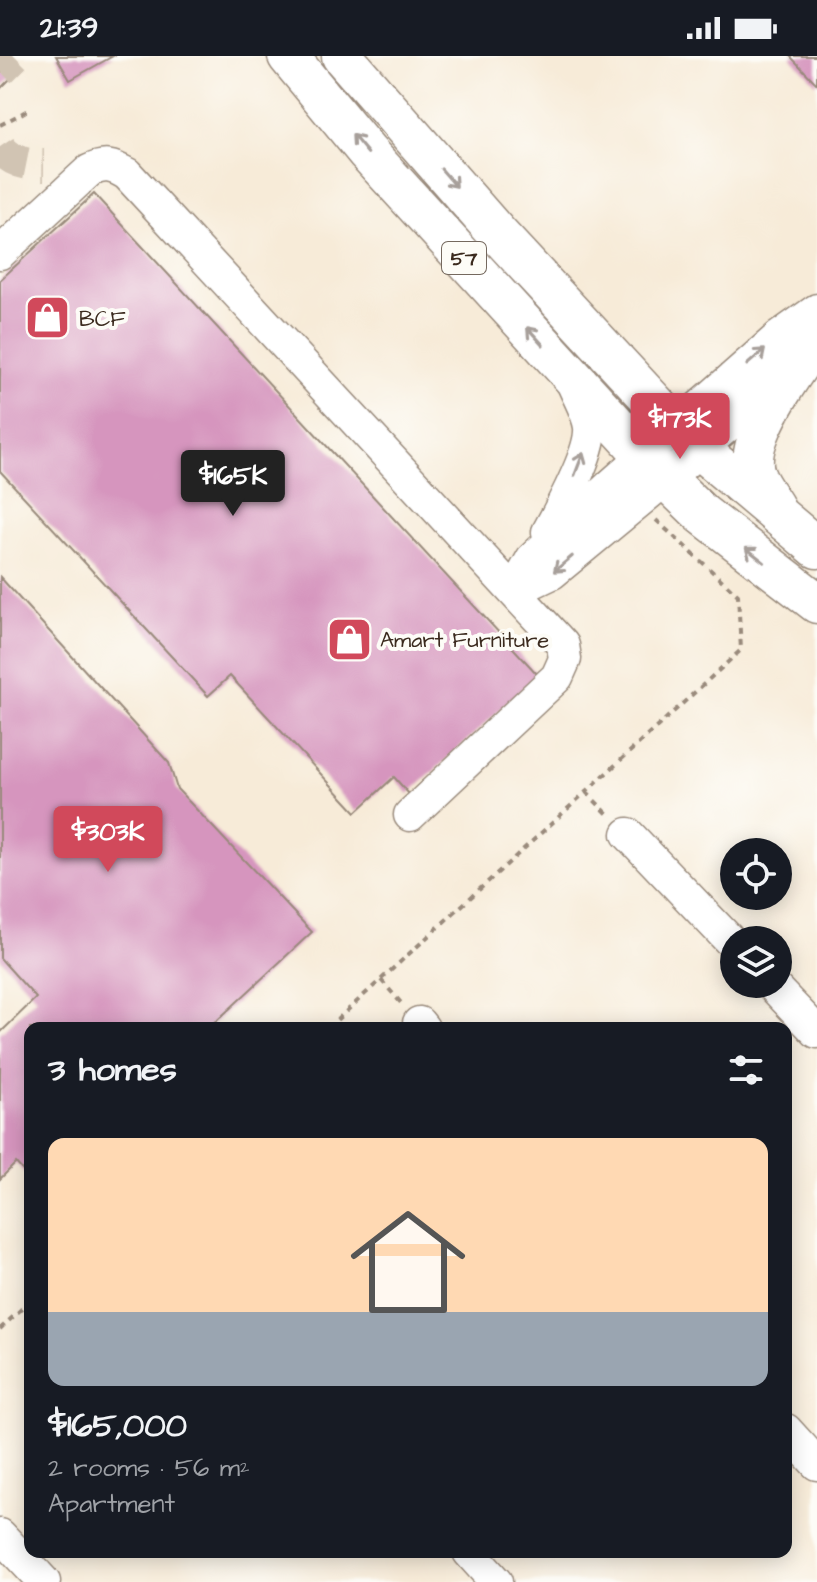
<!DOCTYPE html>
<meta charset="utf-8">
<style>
body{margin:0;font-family:"Architects Daughter",sans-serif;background:#20242c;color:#f1f3f6;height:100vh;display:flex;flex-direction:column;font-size:30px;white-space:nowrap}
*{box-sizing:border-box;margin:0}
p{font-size:26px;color:#9ea1a6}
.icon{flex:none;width:44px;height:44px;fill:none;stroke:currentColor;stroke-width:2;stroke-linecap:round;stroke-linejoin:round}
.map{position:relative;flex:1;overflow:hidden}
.panel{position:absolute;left:24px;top:966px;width:768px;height:536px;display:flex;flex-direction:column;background:#171b24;border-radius:16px;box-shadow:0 4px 20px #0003}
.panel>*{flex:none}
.tools{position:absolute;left:720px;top:782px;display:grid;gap:16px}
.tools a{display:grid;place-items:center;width:72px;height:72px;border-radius:50%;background:#171b24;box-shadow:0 4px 20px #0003;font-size:40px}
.price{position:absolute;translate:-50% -68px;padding:0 18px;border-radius:8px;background:#d1495b;color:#fff;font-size:26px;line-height:52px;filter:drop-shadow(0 2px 4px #0008)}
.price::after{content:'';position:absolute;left:50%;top:48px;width:24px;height:18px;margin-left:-12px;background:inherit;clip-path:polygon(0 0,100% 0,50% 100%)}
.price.on{background:#222;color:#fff}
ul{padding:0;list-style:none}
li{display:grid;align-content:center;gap:16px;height:424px;padding:0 24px}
li span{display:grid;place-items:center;height:248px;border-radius:16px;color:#555}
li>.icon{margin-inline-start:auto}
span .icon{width:144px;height:144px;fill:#fffc;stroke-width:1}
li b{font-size:34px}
h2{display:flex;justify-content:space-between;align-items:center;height:96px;padding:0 24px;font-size:34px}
.status{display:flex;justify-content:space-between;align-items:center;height:56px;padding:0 40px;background:#171b24;direction:ltr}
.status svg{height:22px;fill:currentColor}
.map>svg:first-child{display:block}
.building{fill:#d695be}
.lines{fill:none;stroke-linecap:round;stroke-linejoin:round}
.minor-tunnel{stroke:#d1c4b3;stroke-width:32;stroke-dasharray:32 16;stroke-linecap:butt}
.minor-casing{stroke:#998a7b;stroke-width:35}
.major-casing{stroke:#998a7b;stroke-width:43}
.path{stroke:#998a7b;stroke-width:4;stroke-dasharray:6 6;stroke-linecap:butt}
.minor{stroke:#fff;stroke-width:32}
.major{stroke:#fff;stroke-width:40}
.oneway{stroke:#a79f9a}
.labels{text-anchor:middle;stroke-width:8;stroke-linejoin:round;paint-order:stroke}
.shield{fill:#fdfcf7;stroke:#75695f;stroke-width:2}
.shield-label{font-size:20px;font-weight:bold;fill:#3b2a1e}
.poi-label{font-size:22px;fill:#3b2a1e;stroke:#fdfcf7;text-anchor:start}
</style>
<div class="status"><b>21:39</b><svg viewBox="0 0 49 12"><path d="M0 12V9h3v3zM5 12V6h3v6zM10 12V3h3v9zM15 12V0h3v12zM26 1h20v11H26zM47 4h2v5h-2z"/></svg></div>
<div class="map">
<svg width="817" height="1526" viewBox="0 0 817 1526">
<rect width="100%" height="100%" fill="#fdfcf7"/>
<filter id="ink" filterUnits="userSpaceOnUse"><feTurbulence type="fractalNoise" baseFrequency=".0125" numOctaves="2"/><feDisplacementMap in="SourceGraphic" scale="16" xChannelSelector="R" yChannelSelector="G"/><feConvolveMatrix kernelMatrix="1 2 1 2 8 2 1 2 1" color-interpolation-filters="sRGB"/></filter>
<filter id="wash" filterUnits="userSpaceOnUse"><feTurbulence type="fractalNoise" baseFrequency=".006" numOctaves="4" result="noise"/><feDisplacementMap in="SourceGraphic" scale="32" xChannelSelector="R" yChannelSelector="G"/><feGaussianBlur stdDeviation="1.8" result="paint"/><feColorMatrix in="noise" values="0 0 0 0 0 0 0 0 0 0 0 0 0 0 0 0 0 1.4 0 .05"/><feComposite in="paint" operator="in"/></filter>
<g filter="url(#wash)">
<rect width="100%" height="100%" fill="#f7ebd8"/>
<g id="blocks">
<path class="building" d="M56,0H113L70,24Z
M790,0H817V28Z
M6,10L15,18L0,33V18Z
M94,138L538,619L409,738L394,721L356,756L230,620L208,640L0,415V224Z
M0,521L169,707L177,733L312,876L209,972H30V1123L16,1107L0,1123V977L36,942L0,902Z"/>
</g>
</g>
<g filter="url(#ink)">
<use href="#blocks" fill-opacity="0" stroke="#998a7b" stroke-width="2"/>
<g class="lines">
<path class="minor-tunnel" d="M0,15L15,0
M0,91C10,106 27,109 44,109"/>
<defs>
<path id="minor" d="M0,197L89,115C105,107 113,110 127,118L563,589L565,603L557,621L410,759
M548,476C560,454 592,395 590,371C588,357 580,344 574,330
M514,535L532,503L611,429L779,281L817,254
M514,535L552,517L666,423L733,365L784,310
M628,778L734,889
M771,928L817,976
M419,967L423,972
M786,1374L817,1408
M0,1479L44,1526
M469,1496L496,1526"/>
<path id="major" d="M288,0L367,96L666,423L702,458L817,547
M342,0L496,176L676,370L699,393L817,492
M774,451C768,441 759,430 755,419C742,382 797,311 817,282"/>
</defs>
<use href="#minor" class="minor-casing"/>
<use href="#major" class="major-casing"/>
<path class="path" d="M0,69L28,54
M586,736L609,759
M381,924L402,948
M328,972L741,594L738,539L656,464
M0,1273L30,1245"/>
<use href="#minor" class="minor"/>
<use href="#major" class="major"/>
</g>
<defs><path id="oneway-shaft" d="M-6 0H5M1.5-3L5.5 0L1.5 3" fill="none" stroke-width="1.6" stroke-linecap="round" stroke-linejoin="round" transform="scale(2)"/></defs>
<g class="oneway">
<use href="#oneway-shaft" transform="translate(360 88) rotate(-130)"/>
<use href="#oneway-shaft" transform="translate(449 122) rotate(49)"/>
<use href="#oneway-shaft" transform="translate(535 280) rotate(-132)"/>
<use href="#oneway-shaft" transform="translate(756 301) rotate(-41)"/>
<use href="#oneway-shaft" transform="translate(579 408) rotate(-69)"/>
<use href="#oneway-shaft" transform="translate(755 499) rotate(-142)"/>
<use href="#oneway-shaft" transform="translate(563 508) rotate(140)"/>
</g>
</g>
<defs>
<symbol id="shop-square" viewBox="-11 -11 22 22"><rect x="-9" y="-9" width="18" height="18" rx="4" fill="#d1495b" stroke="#fdfcf7"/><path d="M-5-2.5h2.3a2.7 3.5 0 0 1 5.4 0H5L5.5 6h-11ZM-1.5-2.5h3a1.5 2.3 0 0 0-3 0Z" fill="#fff"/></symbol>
</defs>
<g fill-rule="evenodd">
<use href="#shop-square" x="22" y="236" width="51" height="51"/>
<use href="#shop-square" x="324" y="558" width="51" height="51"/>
</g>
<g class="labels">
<rect class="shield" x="442" y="186" width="44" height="32" rx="6"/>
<g class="shield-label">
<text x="464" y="209">57</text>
</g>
<g class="poi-label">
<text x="79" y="270">BCF</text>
<text x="380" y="591">Amart Furniture</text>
</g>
</g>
</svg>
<div class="tools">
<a><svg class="icon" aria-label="locate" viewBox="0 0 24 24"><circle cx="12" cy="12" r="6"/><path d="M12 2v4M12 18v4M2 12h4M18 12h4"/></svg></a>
<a><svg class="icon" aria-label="layers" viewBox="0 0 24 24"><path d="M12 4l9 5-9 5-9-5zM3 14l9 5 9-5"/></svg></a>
</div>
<b class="price" style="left:680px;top:405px">$173K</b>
<b class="price on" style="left:233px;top:462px">$165K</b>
<b class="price" style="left:108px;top:818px">$303K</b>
<section class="panel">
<h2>3 homes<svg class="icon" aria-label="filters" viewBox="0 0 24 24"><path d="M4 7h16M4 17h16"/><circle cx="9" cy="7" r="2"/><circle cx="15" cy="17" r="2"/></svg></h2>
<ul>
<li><span style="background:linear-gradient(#ffd9b3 70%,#9aa5b1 0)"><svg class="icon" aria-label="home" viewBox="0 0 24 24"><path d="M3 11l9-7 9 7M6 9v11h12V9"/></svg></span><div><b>$165,000</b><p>2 rooms · 56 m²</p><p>Apartment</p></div></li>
</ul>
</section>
</div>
